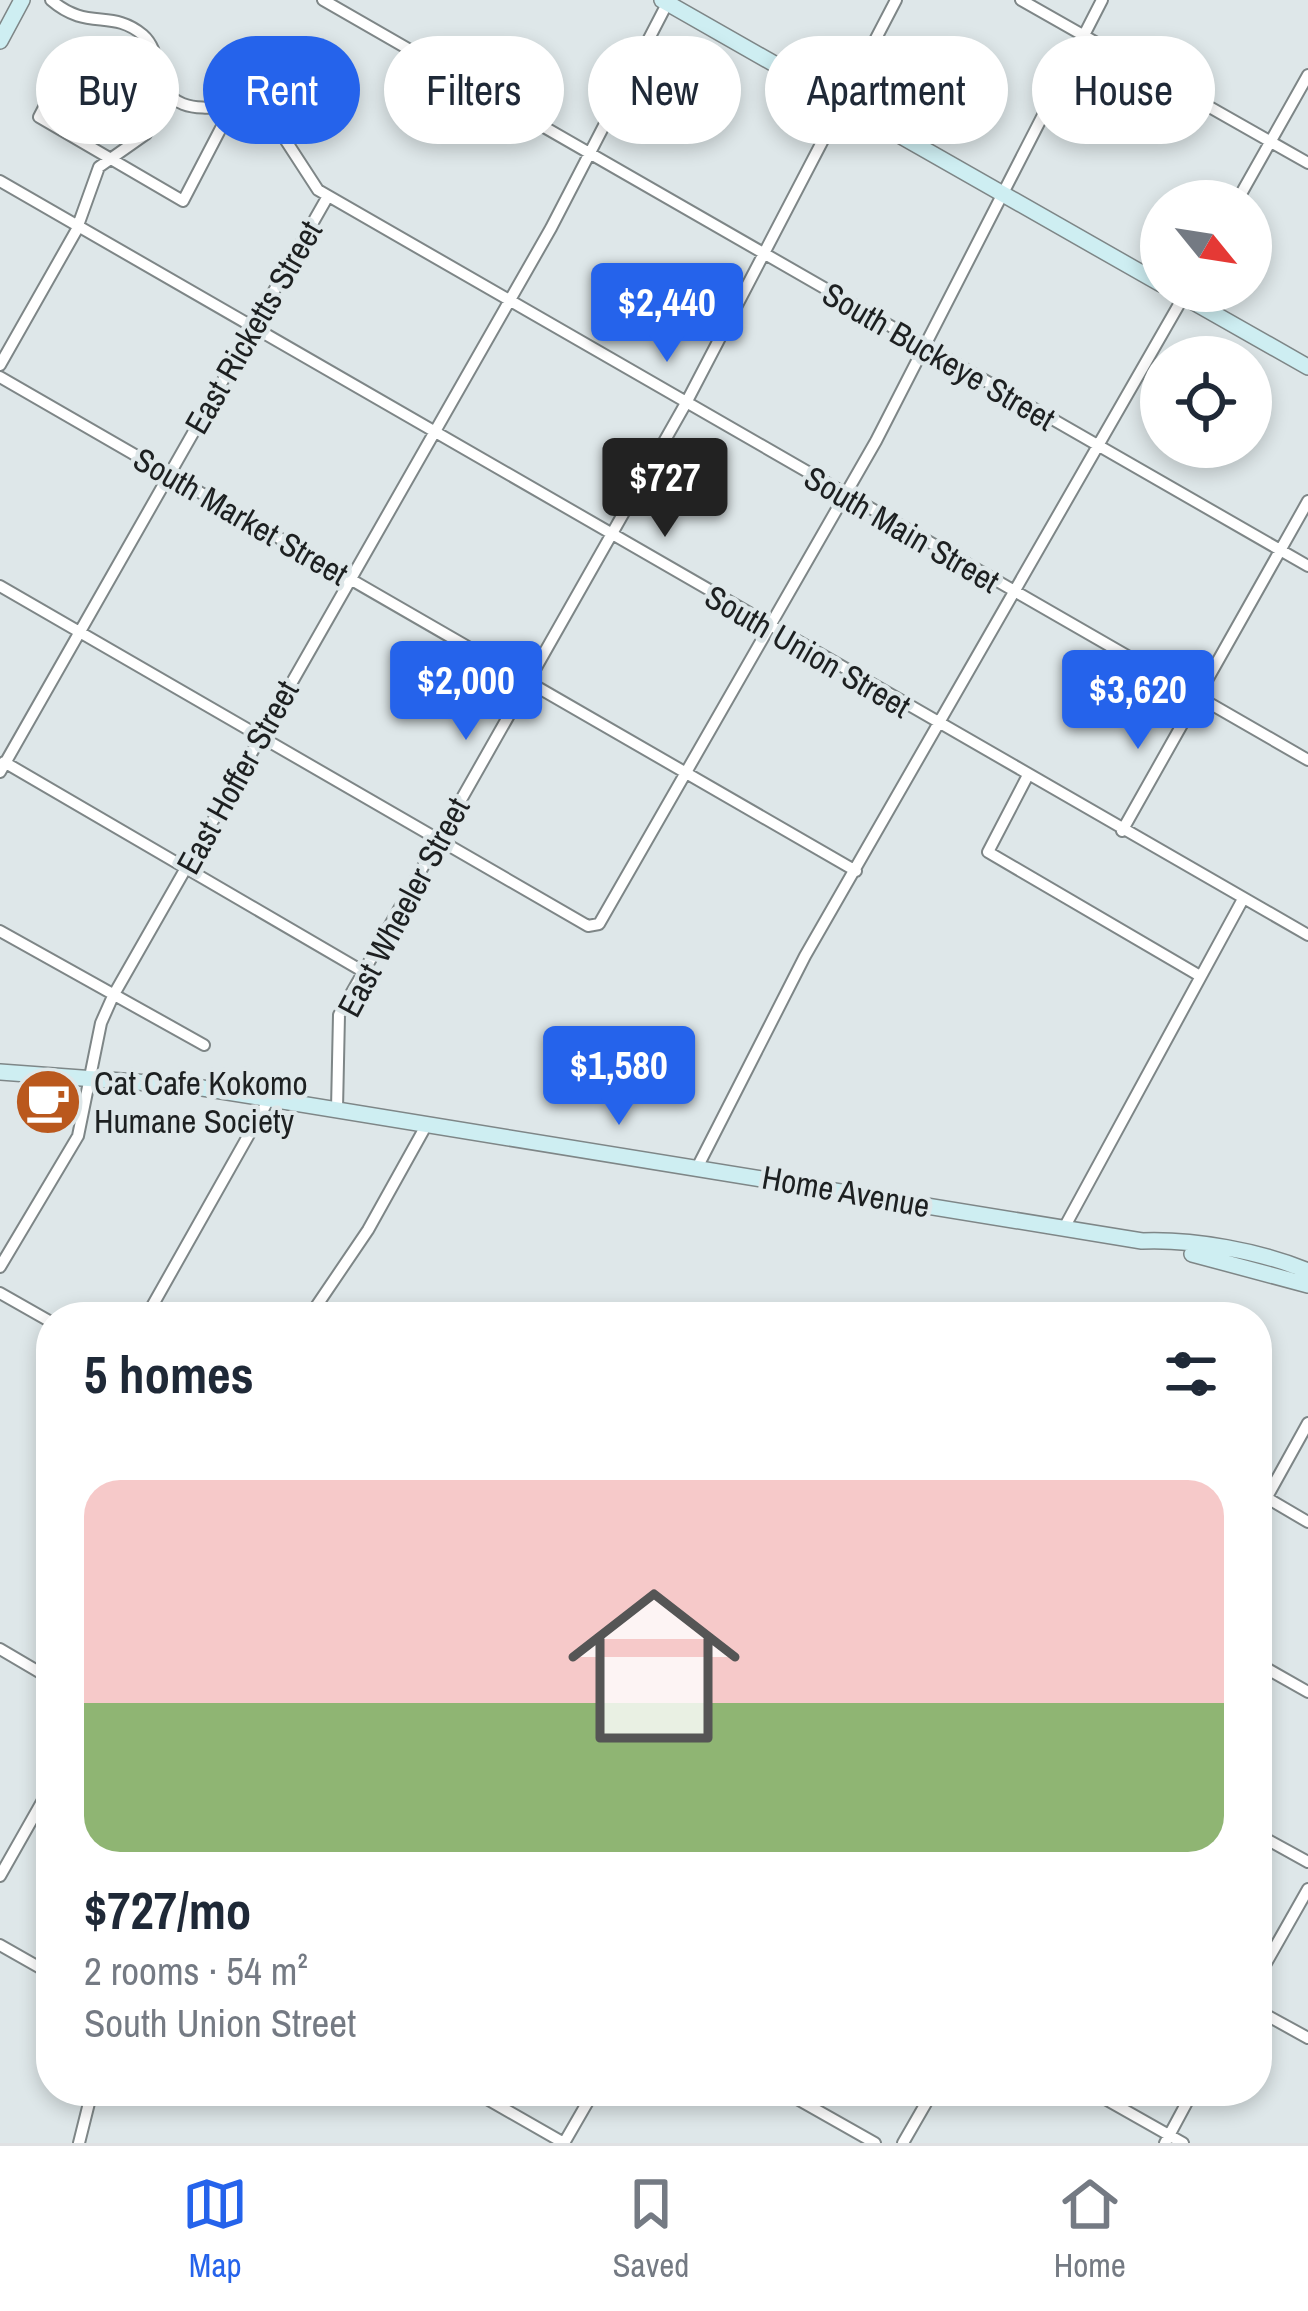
<!DOCTYPE html>
<meta charset="utf-8">
<style>
body{margin:0;font-family:"Archivo Narrow",sans-serif;background:#f2f2f3;color:#1f2937;height:100vh;display:flex;flex-direction:column;font-size:45px;white-space:nowrap}
*{box-sizing:border-box;margin:0}
p{font-size:39px;color:#747a83}
.icon{flex:none;width:66px;height:66px;fill:none;stroke:currentColor;stroke-width:2;stroke-linecap:round;stroke-linejoin:round}
.map{position:relative;flex:1;overflow:hidden}
.side{position:absolute;left:36px;top:1302px;width:1236px;height:804px;display:flex;flex-direction:column;background:#fff;border-radius:48px;box-shadow:0 6px 18px #0003}
.side>*{flex:none}
.banner{position:absolute;left:36px;top:36px;width:1236px;height:108px;display:flex;gap:24px}
.needle{width:78px;rotate:120deg}
.tools{position:absolute;left:1140px;top:180px;display:grid;gap:24px}
.tools a{display:grid;place-items:center;width:132px;height:132px;border-radius:50%;background:#fff;box-shadow:0 6px 18px #0003;font-size:60px}
.price{position:absolute;translate:-50% -102px;padding:0 27px;border-radius:12px;background:#2563eb;color:#fff;font-size:39px;line-height:78px;filter:drop-shadow(0 3px 6px #0008)}
.price::after{content:'';position:absolute;left:50%;top:72px;width:36px;height:27px;margin-left:-18px;background:inherit;clip-path:polygon(0 0,100% 0,50% 100%)}
.price.selected{background:#222;color:#fff}
ul{padding:0;list-style:none}
li{display:grid;align-content:center;gap:24px;height:636px;padding:0 48px}
li+li{border-top:3px solid #e0e1e3}
li span{display:grid;place-items:center;height:372px;border-radius:36px;color:#555}
li>.icon{margin-inline-start:auto}
span .icon{width:216px;height:216px;fill:#fffc;stroke-width:1}
li b{font-size:51px}
h2{display:flex;justify-content:space-between;align-items:center;height:144px;padding:0 48px;font-size:51px}
.chip{padding:0 42px;border-radius:54px;background:#fff;box-shadow:0 6px 18px #0003;font-size:42px;line-height:108px}
.chip.selected{background:#2563eb;color:#fff}
.tab-bar{display:flex;justify-content:space-around;align-items:center;height:168px;border-top:3px solid #e0e1e3;background:#fff;font-size:33px;color:#747a83}
.tab-bar a{display:grid;justify-items:center;gap:6px}
.tab-bar .selected{color:#2563eb}
.map>svg:first-child{display:block}
.lines{fill:none;stroke-linecap:round;stroke-linejoin:round}
.minor-casing{stroke:#7e8687;stroke-width:14}
.secondary-casing{stroke:#7e8687;stroke-width:18}
.minor{stroke:#fff;stroke-width:10}
.secondary{stroke:#ceeef2;stroke-width:15}
.labels{text-anchor:middle;stroke-width:9;stroke-linejoin:round;paint-order:stroke}
.street-label{font-size:33px;fill:#1d2021;stroke:#dee7e9}
.poi-label{font-size:33px;fill:#1d2021;stroke:#dee7e9;text-anchor:start}
</style>
<div class="map">
<svg width="1308" height="2143" viewBox="0 0 1308 2143">
<rect width="100%" height="100%" fill="#dee7e9"/>
<g class="lines">
<defs>
<path id="minor" d="M51,0C88,32 111,8 143,35C165,54 151,92 183,104C209,114 239,99 266,110L318,190L1308,760
M323,0L1308,566
M1021,0L1308,163
M155,115L66,65L39,117L183,201L233,105
M0,181L1308,935
M1237,201L1308,75
M0,365L76,231L99,167L146,134L166,92
M0,377L856,871
M0,586L588,926L599,924L876,441L1102,0
M4,762L364,972
M0,772L328,196
M1027,777L988,852L1200,976
M1122,831L1308,501
M0,931L204,1045
M337,1109L339,1015L686,403L896,0
M698,1166L805,956L1185,294
M1064,1228L1243,899
M0,1267L78,1136L101,1023L113,996L551,228L669,0
M0,1293L51,1322
M146,1317L269,1099
M309,1317L368,1230L427,1124
M1267,1498L1308,1522
M1257,1515L1308,1423
M0,1649L51,1679
M1257,1663L1308,1692
M1257,1834L1308,1862
M0,1876L51,1786
M0,1945L51,1974
M1257,1979L1308,1889
M1257,2010L1308,2038
M473,2091L564,2143
M783,2091L875,2143
M1091,2091L1183,2143
M79,2143L92,2091
M564,2143L594,2091
M903,2143L933,2091
M1165,2143L1193,2091"/>
<path id="secondary" d="M662,0L1161,284
M0,41L22,0
M1174,291L1308,367
M0,1072L190,1086L1142,1241C1194,1239 1260,1251 1308,1271
M1192,1254L1308,1285"/>
</defs>
<use href="#minor" class="minor-casing"/>
<use href="#secondary" class="secondary-casing"/>
<use href="#minor" class="minor"/>
<use href="#secondary" class="secondary"/>
</g>
<defs>
<symbol id="cafe-disc" viewBox="-11 -11 22 22"><circle r="9.5" fill="#ba581d" stroke="#dee7e9"/><path d="M-5.5-4.5H6V0H3Q3 3.5 0 3.5H-2.5Q-5.5 3.5-5.5 0ZM3-3.2v2h1.7v-2ZM-6 4.5H4V6H-6Z" fill="#fff"/></symbol>
</defs>
<g fill-rule="evenodd">
<use href="#cafe-disc" x="10" y="1064" width="76" height="76"/>
</g>
<g class="labels">
<g class="street-label">
<text transform="translate(253 327) rotate(-60)" y="12">East Ricketts Street</text>
<text transform="translate(939 356) rotate(30)" y="12">South Buckeye Street</text>
<text transform="translate(241 516) rotate(30)" y="12">South Market Street</text>
<text transform="translate(902 529) rotate(30)" y="12">South Main Street</text>
<text transform="translate(808 651) rotate(30)" y="12">South Union Street</text>
<text transform="translate(237 777) rotate(-61)" y="12">East Hoffer Street</text>
<text transform="translate(403 907) rotate(-62)" y="12">East Wheeler Street</text>
<text transform="translate(846 1191) rotate(10)" y="12">Home Avenue</text>
</g>
<g class="poi-label">
<text x="94" y="1095">Cat Cafe Kokomo<tspan x="94" dy="38">Humane Society</tspan></text>
</g>
</g>
</svg>
<div class="tools">
<a><svg class="needle" viewBox="-14 -14 28 28"><path d="M0-13l5 13h-10z" fill="#e53935"/><path d="M0 13l5-13h-10z" fill="#747a83"/></svg></a>
<a><svg class="icon" aria-label="locate" viewBox="0 0 24 24"><circle cx="12" cy="12" r="6"/><path d="M12 2v4M12 18v4M2 12h4M18 12h4"/></svg></a>
</div>
<b class="price" style="left:667px;top:365px">$2,440</b>
<b class="price selected" style="left:665px;top:540px">$727</b>
<b class="price" style="left:466px;top:743px">$2,000</b>
<b class="price" style="left:1138px;top:752px">$3,620</b>
<b class="price" style="left:619px;top:1128px">$1,580</b>
<div class="banner">
<a class="chip">Buy</a>
<a class="chip selected">Rent</a>
<a class="chip">Filters</a>
<a class="chip">New</a>
<a class="chip">Apartment</a>
<a class="chip">House</a>
</div>
<section class="side">
<h2>5 homes<svg class="icon" aria-label="filters" viewBox="0 0 24 24"><path d="M4 7h16M4 17h16"/><circle cx="9" cy="7" r="2"/><circle cx="15" cy="17" r="2"/></svg></h2>
<ul>
<li><span style="background:linear-gradient(#f6c9c9 60%,#8fb573 0)"><svg class="icon" aria-label="home" viewBox="0 0 24 24"><path d="M3 11l9-7 9 7M6 9v11h12V9"/></svg></span><div><b>$727/mo</b><p>2 rooms · 54 m²</p><p>South Union Street</p></div></li>
</ul>
</section>
</div>
<nav class="tab-bar">
<a class="selected"><svg class="icon" aria-label="map" viewBox="0 0 24 24"><path d="M3 6l6-2 6 2 6-2v14l-6 2-6-2-6 2zM9 4v14M15 6v14"/></svg>Map</a>
<a><svg class="icon" aria-label="saved" viewBox="0 0 24 24"><path d="M7 4h10v16l-5-4-5 4z"/></svg>Saved</a>
<a><svg class="icon" aria-label="home" viewBox="0 0 24 24"><path d="M3 11l9-7 9 7M6 9v11h12V9"/></svg>Home</a>
</nav>
